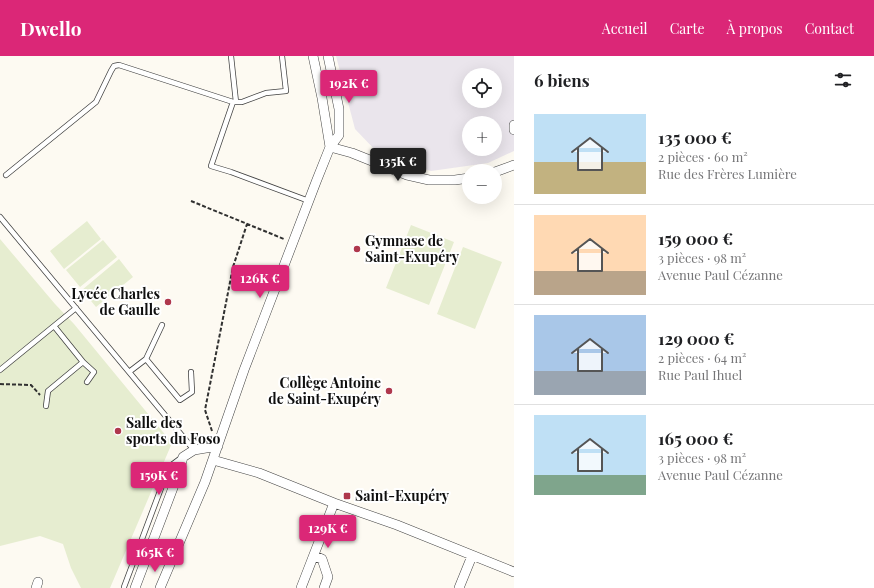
<!DOCTYPE html>
<html lang="fr">
<meta charset="utf-8">
<style>
body{margin:0;font-family:"Playfair Display",serif;background:#f2f2f2;color:#202124;height:100vh;display:flex;flex-direction:column;font-size:15px;white-space:nowrap}
*{box-sizing:border-box;margin:0}
p{font-size:13px;color:#757577}
.icon{flex:none;width:22px;height:22px;fill:none;stroke:currentColor;stroke-width:2;stroke-linecap:round;stroke-linejoin:round}
.map{position:relative;flex:1;overflow:hidden}
.side{display:flex;flex-direction:column;background:#fff;width:360px}
.side>*{flex:none}
.fabs{position:absolute;left:462px;top:12px;display:grid;gap:8px}
.fabs a{display:grid;place-items:center;width:40px;height:40px;border-radius:50%;background:#fff;box-shadow:0 4px 16px #0002;font-size:20px}
.price{position:absolute;translate:-50% -34px;padding:0 9px;border-radius:4px;background:#db2777;color:#fff;font-size:13px;line-height:26px;filter:drop-shadow(0 1px 2px #0008)}
.price::after{content:'';position:absolute;left:50%;top:24px;width:12px;height:9px;margin-left:-6px;background:inherit;clip-path:polygon(0 0,100% 0,50% 100%)}
.price.selected{background:#222;color:#fff}
ul{padding:0;list-style:none}
li{display:flex;align-items:center;gap:12px;height:100px;padding:0 20px}
li+li{border-top:1px solid #e0e0e0}
li span{display:grid;place-items:center;flex:none;width:112px;height:80px;border-radius:0px;color:#555}
li>.icon{margin-inline-start:auto}
span .icon{width:48px;height:48px;fill:#fffc;stroke-width:1}
li b{font-size:17px}
h2{display:flex;justify-content:space-between;align-items:center;height:48px;padding:0 20px;font-size:17px}
header{display:flex;align-items:center;gap:24px;box-sizing:border-box;height:56px;padding:0 20px;background:#db2777;color:#fff}
header strong{font-size:19px}
nav{display:flex;gap:22px;margin-inline-start:auto;font-size:14px}
main{display:flex;flex:1;min-height:0}
.map>svg:first-child{display:block}
.industrial{fill:#eae5ec;fill-rule:evenodd}
.pitch{fill:#e6edd0}
.lines{fill:none;stroke-linecap:round;stroke-linejoin:round}
.service-casing{stroke:#424242;stroke-width:6}
.minor-casing{stroke:#424242;stroke-width:10}
.path{stroke:#313131;stroke-width:2;stroke-dasharray:4 2;stroke-linecap:butt}
.service{stroke:#fff;stroke-width:4.5}
.minor{stroke:#fff;stroke-width:9}
.poi-dot{fill:#af374c;stroke:#fff;stroke-width:1.5}
.labels{text-anchor:middle;stroke-width:4;stroke-linejoin:round;paint-order:stroke}
.poi-label{font-size:14px;font-weight:bold;fill:#0f0f0f;stroke:#fff;text-anchor:start}
</style>
<header>
<strong>Dwello</strong>
<nav><a>Accueil</a><a>Carte</a><a>À propos</a><a>Contact</a></nav>
</header>
<main>
<div class="map">
<svg width="514" height="532" viewBox="0 0 514 532">
<rect width="100%" height="100%" fill="#fdfaf2"/>
<path class="industrial" d="M336,0H514V95L488,107L431,115L378,97L355,73ZM469,19H495V45H469ZM469,67H495V93H469Z"/>
<path class="pitch" d="M87,165L101,183L64,213L50,195Z
M411,169L454,186L429,249L386,232Z
M0,183L55,248L74,268L172,387L110,532H81L71,512L63,488L40,480L0,490Z
M103,184L117,201L80,231L66,214Z
M463,191L502,206L475,273L437,258Z
M119,203L133,221L96,251L82,234Z"/>
<g class="lines">
<defs>
<path id="service" d="M231,0L236,46
M233,46H242L266,37L286,35L282,0
M6,119L96,46L111,15L114,10L119,9L233,46L211,110L231,116L309,145
M0,161L194,394
M146,303L180,344L192,336L191,316
M83,306L94,316L87,326
M0,314L76,252
M129,316L146,303L162,269
M46,350L48,335L83,306L54,270
M124,532V531L169,411L181,402"/>
<path id="minor" d="M313,0L322,42L330,91
M514,69V74
M330,91L352,97L407,119L429,124H455L469,122
M495,116L514,109
M213,404L259,417L334,447L397,469L514,516
M314,500L322,503L328,521L324,532
M36,532L38,526
M135,532L179,416L183,401L194,394L218,390
M160,532L205,426L244,314L316,126L330,91L339,79V53L328,0
M301,532L334,447
M459,532L472,500"/>
</defs>
<use href="#service" class="service-casing"/>
<use href="#minor" class="minor-casing"/>
<path class="path" d="M191,145L284,183
M0,328L31,329L40,339
M212,375L205,354L233,211L247,168"/>
<use href="#service" class="service"/>
<use href="#minor" class="minor"/>
</g>
<g class="poi-dot">
<circle cx="357" cy="193" r="4"/>
<circle cx="168" cy="246" r="4"/>
<circle cx="389" cy="335" r="4"/>
<circle cx="118" cy="375" r="4"/>
<rect x="343" y="436" width="8" height="8" rx="2"/>
</g>
<g class="labels">
<g class="poi-label">
<text x="365" y="190">Gymnase de<tspan x="365" dy="16">Saint-Exupéry</tspan></text>
<text x="160" y="243" text-anchor="end">Lycée Charles<tspan x="160" dy="16">de Gaulle</tspan></text>
<text x="381" y="332" text-anchor="end">Collège Antoine<tspan x="381" dy="16">de Saint-Exupéry</tspan></text>
<text x="126" y="372">Salle des<tspan x="126" dy="16">sports du Foso</tspan></text>
<text x="355" y="445">Saint-Exupéry</text>
</g>
</g>
</svg>
<div class="fabs">
<a><svg class="icon" aria-label="locate" viewBox="0 0 24 24"><circle cx="12" cy="12" r="6"/><path d="M12 2v4M12 18v4M2 12h4M18 12h4"/></svg></a>
<a>+</a>
<a>−</a>
</div>
<b class="price" style="left:349px;top:48px">192K €</b>
<b class="price selected" style="left:398px;top:126px">135K €</b>
<b class="price" style="left:260px;top:243px">126K €</b>
<b class="price" style="left:159px;top:440px">159K €</b>
<b class="price" style="left:328px;top:493px">129K €</b>
<b class="price" style="left:155px;top:517px">165K €</b>
</div>
<section class="side">
<h2>6 biens<svg class="icon" aria-label="filters" viewBox="0 0 24 24"><path d="M4 7h16M4 17h16"/><circle cx="9" cy="7" r="2"/><circle cx="15" cy="17" r="2"/></svg></h2>
<ul>
<li><span style="background:linear-gradient(#bfe0f5 60%,#c2b280 0)"><svg class="icon" aria-label="home" viewBox="0 0 24 24"><path d="M3 11l9-7 9 7M6 9v11h12V9"/></svg></span><div><b>135 000 €</b><p>2 pièces · 60 m²</p><p>Rue des Frères Lumière</p></div></li>
<li><span style="background:linear-gradient(#ffd9b3 70%,#b9a48a 0)"><svg class="icon" aria-label="home" viewBox="0 0 24 24"><path d="M3 11l9-7 9 7M6 9v11h12V9"/></svg></span><div><b>159 000 €</b><p>3 pièces · 98 m²</p><p>Avenue Paul Cézanne</p></div></li>
<li><span style="background:linear-gradient(#a9c7e8 70%,#9aa5b1 0)"><svg class="icon" aria-label="home" viewBox="0 0 24 24"><path d="M3 11l9-7 9 7M6 9v11h12V9"/></svg></span><div><b>129 000 €</b><p>2 pièces · 64 m²</p><p>Rue Paul Ihuel</p></div></li>
<li><span style="background:linear-gradient(#bfe0f5 75%,#7fa58c 0)"><svg class="icon" aria-label="home" viewBox="0 0 24 24"><path d="M3 11l9-7 9 7M6 9v11h12V9"/></svg></span><div><b>165 000 €</b><p>3 pièces · 98 m²</p><p>Avenue Paul Cézanne</p></div></li>
</ul>
</section>
</main>
